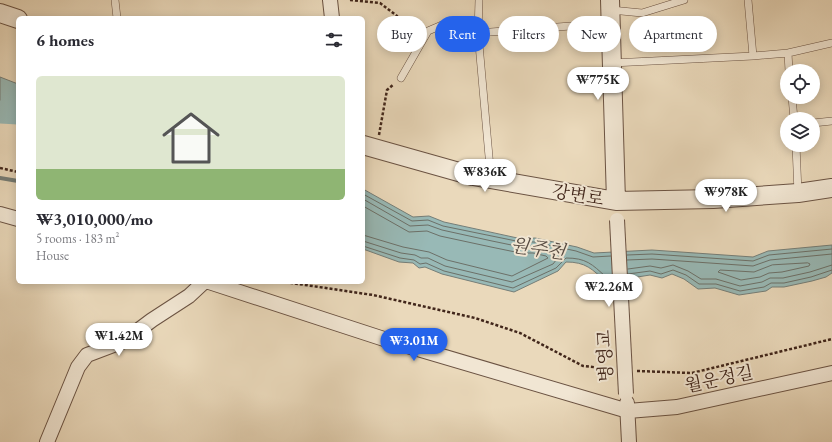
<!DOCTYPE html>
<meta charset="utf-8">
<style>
body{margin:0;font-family:"EB Garamond","Noto Serif KR",serif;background:#f7f7f7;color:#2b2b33;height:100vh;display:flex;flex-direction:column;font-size:15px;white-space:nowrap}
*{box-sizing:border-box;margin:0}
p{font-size:13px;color:#7c7c81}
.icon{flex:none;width:22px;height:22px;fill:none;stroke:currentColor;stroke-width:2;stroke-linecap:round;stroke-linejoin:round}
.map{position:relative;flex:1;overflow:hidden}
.side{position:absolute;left:16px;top:16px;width:349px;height:268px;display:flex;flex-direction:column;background:#fff;border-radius:6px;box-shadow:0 2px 10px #0003}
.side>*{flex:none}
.banner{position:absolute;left:377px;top:16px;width:380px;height:36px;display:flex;gap:8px}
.controls{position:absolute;left:780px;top:64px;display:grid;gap:8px}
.controls a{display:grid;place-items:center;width:40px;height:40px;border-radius:50%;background:#fff;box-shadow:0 2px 10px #0003;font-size:20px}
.price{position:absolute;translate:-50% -34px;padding:0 9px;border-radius:14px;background:#fff;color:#222;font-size:13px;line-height:26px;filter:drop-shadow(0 1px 2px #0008)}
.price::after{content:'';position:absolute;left:50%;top:24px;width:12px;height:9px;margin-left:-6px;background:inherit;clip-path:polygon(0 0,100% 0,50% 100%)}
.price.current{background:#2563eb;color:#fff}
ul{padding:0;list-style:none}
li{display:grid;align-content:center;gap:8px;height:212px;padding:0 20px}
li span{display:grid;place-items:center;height:124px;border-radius:6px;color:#555}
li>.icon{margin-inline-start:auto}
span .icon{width:72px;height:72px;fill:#fffc;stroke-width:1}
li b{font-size:17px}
h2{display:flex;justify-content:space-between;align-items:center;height:48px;padding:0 20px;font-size:17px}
.tag{padding:0 14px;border-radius:18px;background:#fff;box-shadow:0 2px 10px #0003;font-size:14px;line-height:36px}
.tag.current{background:#2563eb;color:#fff}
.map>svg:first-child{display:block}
.water{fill:#98b9b6;stroke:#757e78}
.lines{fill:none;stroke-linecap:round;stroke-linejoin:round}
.shore{stroke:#6c7068;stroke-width:1}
.stream{stroke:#757e78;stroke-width:4}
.river{stroke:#98b9b6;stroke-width:23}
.service-casing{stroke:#6b5343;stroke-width:8}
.minor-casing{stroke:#6b5343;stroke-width:16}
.tertiary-casing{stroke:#6b5343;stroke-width:20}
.path{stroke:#41261b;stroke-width:2.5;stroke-dasharray:3 2;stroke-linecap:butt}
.service{stroke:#f1e6d3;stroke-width:7}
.minor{stroke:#f1e6d3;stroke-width:14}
.tertiary{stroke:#f1e6d3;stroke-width:18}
.minor-bridge-casing{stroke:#6b5343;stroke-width:16;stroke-linecap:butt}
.minor-bridge{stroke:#f1e6d3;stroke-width:14}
.labels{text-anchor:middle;stroke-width:4;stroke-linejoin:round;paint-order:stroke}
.street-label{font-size:18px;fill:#41261b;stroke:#f1e6d3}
.water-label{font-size:19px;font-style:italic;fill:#574b42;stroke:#f1e6d3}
</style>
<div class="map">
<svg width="832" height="442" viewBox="0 0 832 442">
<rect width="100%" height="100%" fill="#ead9bb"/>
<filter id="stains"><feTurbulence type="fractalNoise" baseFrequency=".005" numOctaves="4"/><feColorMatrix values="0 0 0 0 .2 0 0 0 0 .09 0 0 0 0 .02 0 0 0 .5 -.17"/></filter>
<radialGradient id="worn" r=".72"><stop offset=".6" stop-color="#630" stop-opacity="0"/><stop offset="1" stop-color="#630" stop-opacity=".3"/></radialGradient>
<path class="water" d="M0,77L18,84V119L0,101Z
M363,189L413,217L429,216L444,222L522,239L535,238L577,247L594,253L652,250L753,257L768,251L832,245V273L826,277L812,281L784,287H772L766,291L739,295L715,288L698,289L684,279L672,274L662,278L650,275L606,282C592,269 586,262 566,262L558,271L514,292L442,274L425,267L419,268L413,263L399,262L363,249Z"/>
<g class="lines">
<path class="shore" d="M363,194L412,221L428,220L443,226L521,242H534L576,251L593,257L611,256
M363,199L410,226L428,225L442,230L492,241L521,247H534L559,253L560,255L553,264L512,282L445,266L428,258H421L415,255L401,253L363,241
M363,206L409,232L427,231L440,236L491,247L520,253H533L546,256L548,258L512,276L447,260L429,252L403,247L363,235
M363,246L400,258L414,260L420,264L426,263L444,271L513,288L556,268L566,258C586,258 592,264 606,277H612
M627,255L652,254L753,261L769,255L832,249
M627,260L652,259L753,266L770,260L832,254
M808,263L810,264L809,266L782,272L769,273L760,277L741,280L718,272L720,270L754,272L772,265Z
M628,269L650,266L661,268L673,265L688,271L701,279H716L740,286L762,282L770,278H783L810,272L832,265
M628,274L650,271L661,274L673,270L686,275L699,284H716L740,291L764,287L771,283H784L811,277L832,270"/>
<path class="stream" d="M0,178L18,181"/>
<path class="river" d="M0,112L18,113"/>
<defs>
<path id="service" d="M115,0L117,18
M479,0L478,33L491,179
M748,0L753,56
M611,10L642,13L684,0
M788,53L789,71
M612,63L753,56L788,53L832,43
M401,78L428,31L442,25L478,33L610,23
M792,97L794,119
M813,123L832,121
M796,145L798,193"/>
<path id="minor" d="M330,0L332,18
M0,214L18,219
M209,282L384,339L628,411L677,407L832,373
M627,403L629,442
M47,442L78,367L87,355L124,341L152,320L189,296L204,282"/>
<path id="tertiary" d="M610,0L616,201
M0,13L18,19
M363,145L473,176L616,201L713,199L798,193L832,188"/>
</defs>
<use href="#service" class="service-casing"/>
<use href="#minor" class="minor-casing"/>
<use href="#tertiary" class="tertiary-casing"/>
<path class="path" d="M350,0L380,3L397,16L410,46
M379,135L387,90L394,84
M0,168L18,172
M285,282L373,295L475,318L520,333L583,366L612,369
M637,371L692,373L832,339"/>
<use href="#service" class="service"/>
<use href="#minor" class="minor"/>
<use href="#tertiary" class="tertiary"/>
<defs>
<path id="minor-bridge" d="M617,220L626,394"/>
</defs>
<use href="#minor-bridge" class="minor-bridge-casing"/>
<use href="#minor-bridge" class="minor-bridge"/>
</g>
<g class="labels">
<g class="street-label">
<text transform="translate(578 195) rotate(10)" y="6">강변로</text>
<text transform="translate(605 356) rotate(-93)" y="6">병영교</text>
<text transform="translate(719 379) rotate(-12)" y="6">월운정길</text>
</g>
<g class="water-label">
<text transform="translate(538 248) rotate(8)" y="7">원주천</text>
</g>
</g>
<rect width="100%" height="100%" filter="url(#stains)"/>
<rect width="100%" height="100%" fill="url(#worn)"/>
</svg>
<div class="controls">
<a><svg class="icon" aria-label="locate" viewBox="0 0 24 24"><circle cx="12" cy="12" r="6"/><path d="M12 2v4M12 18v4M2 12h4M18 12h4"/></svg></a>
<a><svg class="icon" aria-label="layers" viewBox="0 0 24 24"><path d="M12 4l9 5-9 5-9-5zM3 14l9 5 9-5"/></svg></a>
</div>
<b class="price" style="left:598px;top:101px">₩775K</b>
<b class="price" style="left:485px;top:193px">₩836K</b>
<b class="price" style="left:726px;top:213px">₩978K</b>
<b class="price" style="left:609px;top:308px">₩2.26M</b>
<b class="price" style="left:119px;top:357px">₩1.42M</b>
<b class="price current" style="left:414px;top:362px">₩3.01M</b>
<div class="banner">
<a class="tag">Buy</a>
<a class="tag current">Rent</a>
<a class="tag">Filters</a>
<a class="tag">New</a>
<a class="tag">Apartment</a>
</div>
<section class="side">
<h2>6 homes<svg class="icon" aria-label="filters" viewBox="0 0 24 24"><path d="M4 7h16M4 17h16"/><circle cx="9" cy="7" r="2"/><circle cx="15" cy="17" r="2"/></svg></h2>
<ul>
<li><span style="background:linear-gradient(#dfe7d0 75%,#8fb573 0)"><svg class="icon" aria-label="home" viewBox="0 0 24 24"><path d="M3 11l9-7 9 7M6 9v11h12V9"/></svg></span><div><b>₩3,010,000/mo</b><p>5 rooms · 183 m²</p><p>House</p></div></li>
</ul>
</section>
</div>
